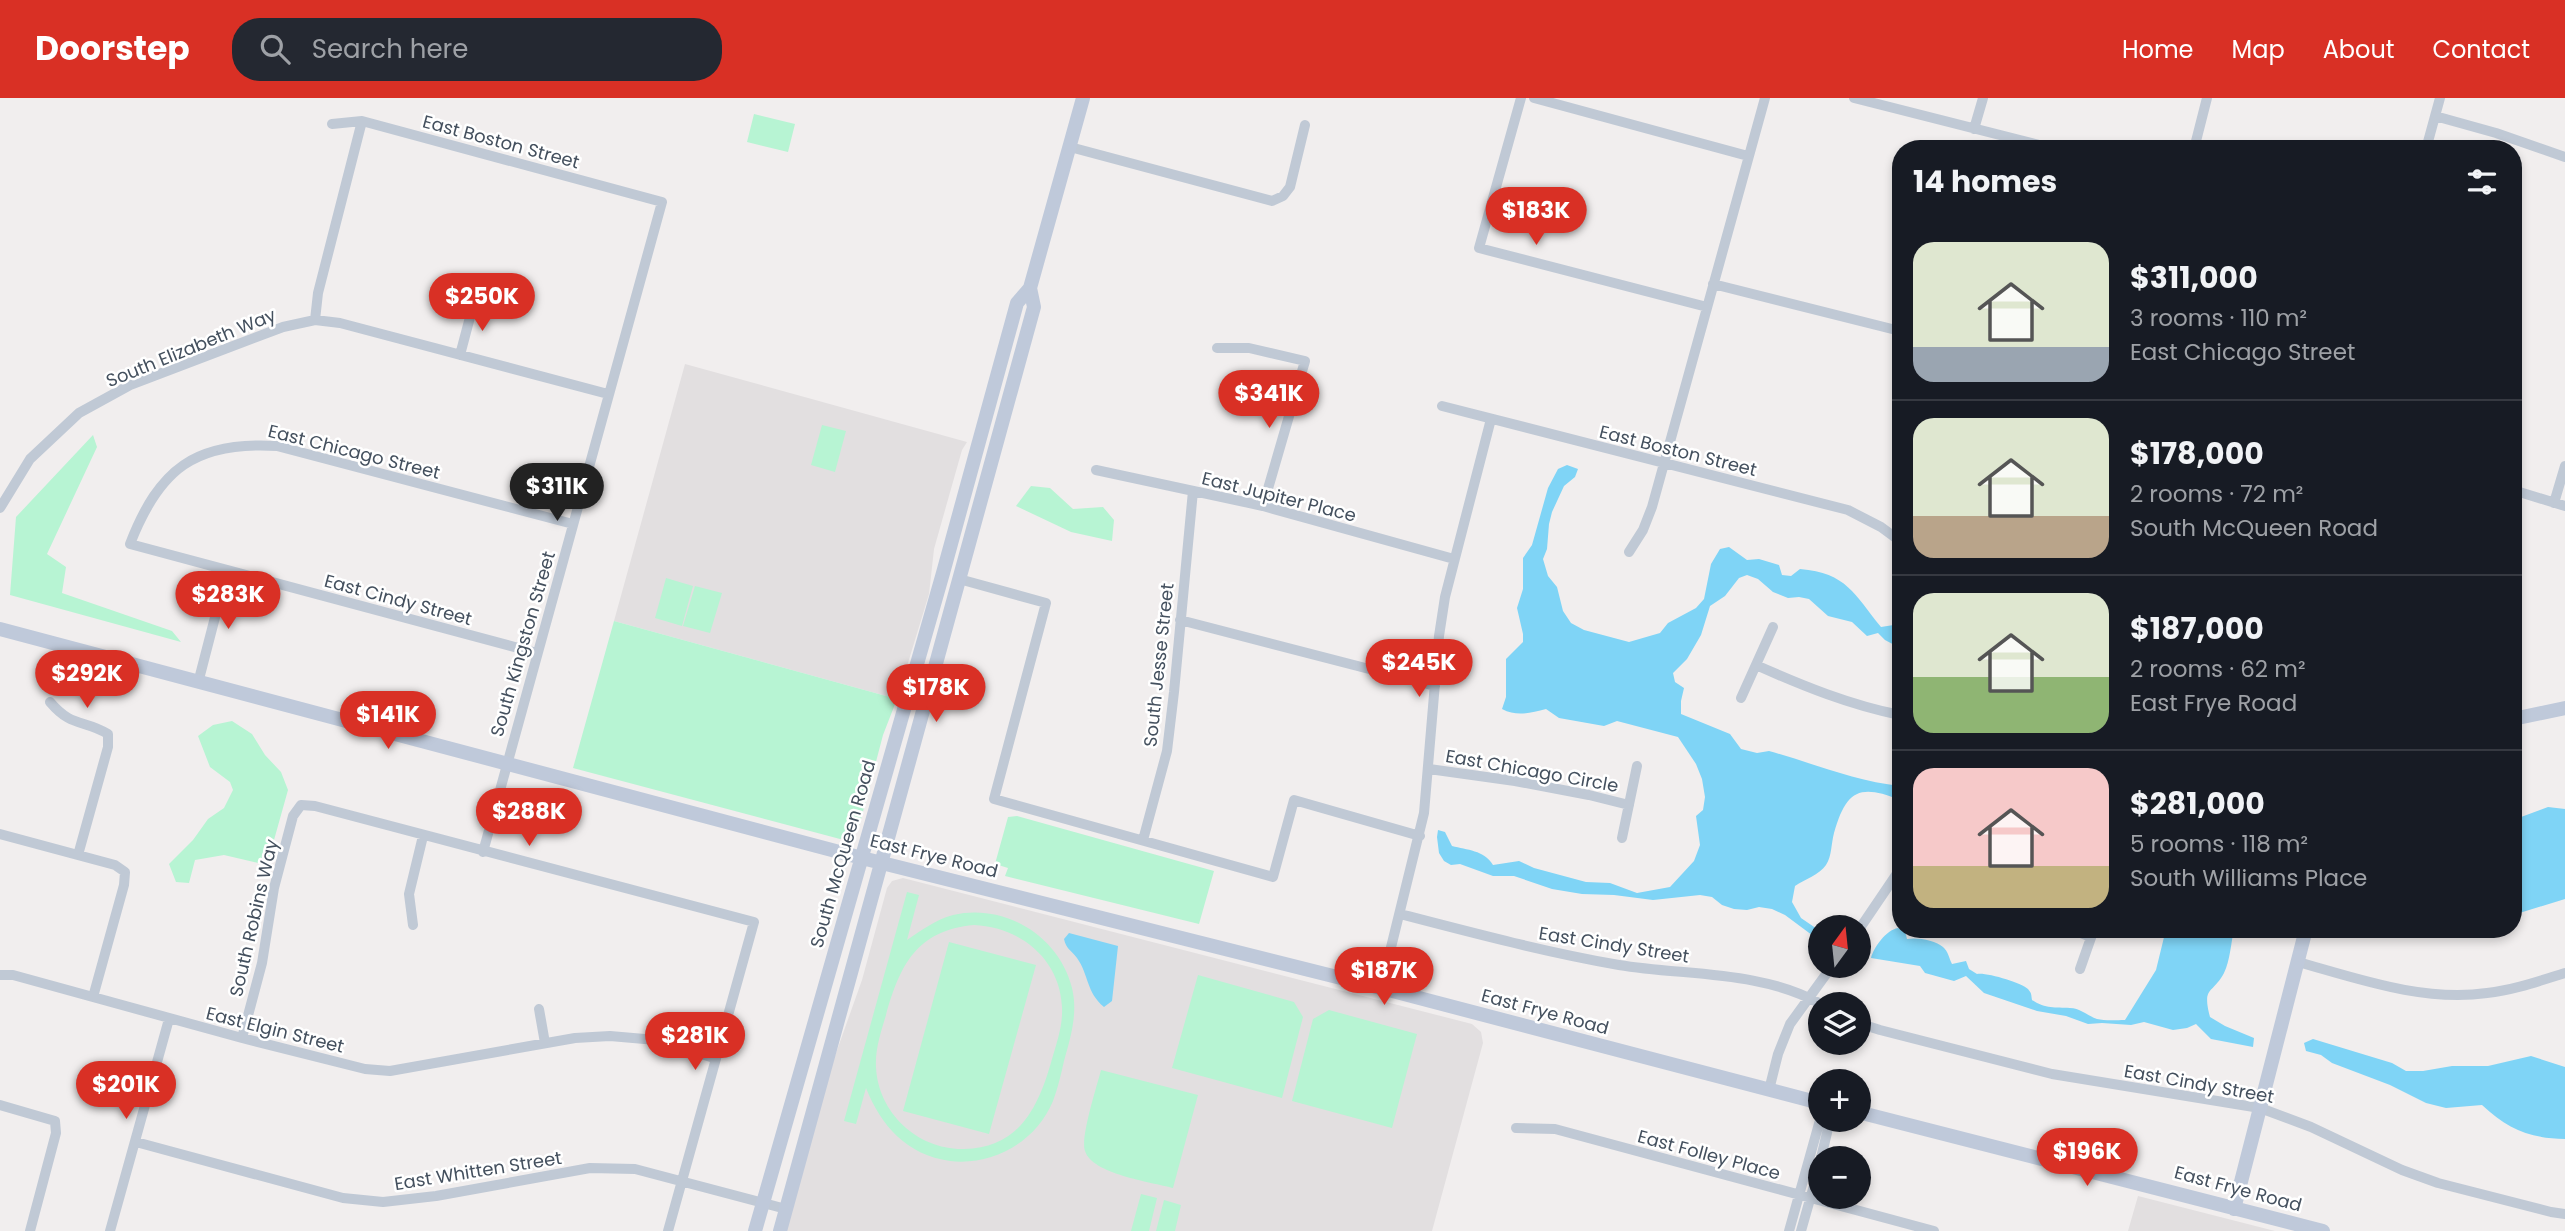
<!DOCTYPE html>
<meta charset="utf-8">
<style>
body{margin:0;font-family:Poppins,sans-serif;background:#242831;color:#f1f3f6;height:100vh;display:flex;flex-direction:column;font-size:26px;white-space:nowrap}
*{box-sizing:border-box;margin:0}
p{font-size:23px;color:#9ea1a6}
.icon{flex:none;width:38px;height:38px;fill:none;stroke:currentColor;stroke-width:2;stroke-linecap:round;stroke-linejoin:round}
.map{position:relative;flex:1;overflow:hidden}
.details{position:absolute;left:1892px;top:42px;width:630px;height:798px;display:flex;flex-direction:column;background:#171b24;border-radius:28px;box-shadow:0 4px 10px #0003}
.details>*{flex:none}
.needle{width:46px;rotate:15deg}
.controls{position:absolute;left:1808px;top:817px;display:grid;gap:14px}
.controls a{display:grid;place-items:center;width:63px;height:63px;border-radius:50%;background:#171b24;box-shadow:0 4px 10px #0003;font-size:35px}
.price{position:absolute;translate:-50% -60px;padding:0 16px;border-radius:24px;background:#d93025;color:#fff;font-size:23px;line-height:46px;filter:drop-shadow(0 2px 4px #0008)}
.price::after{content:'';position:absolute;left:50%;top:42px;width:21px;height:16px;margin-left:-10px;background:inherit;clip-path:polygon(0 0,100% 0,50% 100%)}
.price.current{background:#222;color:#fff}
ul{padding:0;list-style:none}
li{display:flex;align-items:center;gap:21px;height:175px;padding:0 21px}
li+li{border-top:2px solid #363941}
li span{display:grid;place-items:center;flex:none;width:196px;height:140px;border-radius:21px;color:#555}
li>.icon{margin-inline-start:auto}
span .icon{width:84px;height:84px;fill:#fffc;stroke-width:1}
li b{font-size:30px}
h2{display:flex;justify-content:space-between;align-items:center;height:84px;padding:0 21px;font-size:30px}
header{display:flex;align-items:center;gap:42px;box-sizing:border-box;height:98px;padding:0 35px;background:#d93025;color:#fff}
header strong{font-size:33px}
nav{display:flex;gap:38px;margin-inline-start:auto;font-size:24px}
.search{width:490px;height:63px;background:#242831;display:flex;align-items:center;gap:18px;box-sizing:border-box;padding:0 24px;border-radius:28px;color:#9ea1a6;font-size:26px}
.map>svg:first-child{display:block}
.education{fill:#e2dfe0}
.green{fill:#b7f4d3;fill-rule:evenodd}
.water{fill:#7fd4f6}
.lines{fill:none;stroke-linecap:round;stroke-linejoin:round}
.street{stroke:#c0c9d5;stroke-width:10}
.secondary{stroke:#bfc9da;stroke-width:14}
.labels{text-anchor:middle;stroke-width:5;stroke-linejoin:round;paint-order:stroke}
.street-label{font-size:18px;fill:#44505e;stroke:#fff}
</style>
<header>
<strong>Doorstep</strong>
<div class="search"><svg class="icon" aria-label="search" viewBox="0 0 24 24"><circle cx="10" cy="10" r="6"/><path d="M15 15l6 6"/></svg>Search here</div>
<nav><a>Home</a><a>Map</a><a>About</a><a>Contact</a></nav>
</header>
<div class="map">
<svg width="2565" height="1133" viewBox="0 0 2565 1133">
<rect width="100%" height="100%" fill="#f1eeee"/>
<path class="education" d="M685,266L967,344L962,352L934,451L929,496L897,601L614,523Z
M903,780L1472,926L1481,934L1483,945L1432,1133H786L830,972L862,882L887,790L892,783Z
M2138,1098L2275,1133H2128Z"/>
<path class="green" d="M754,16L795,26L788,54L747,44Z
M822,327L846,333L835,374L811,367Z
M93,337L97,349L47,456L66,469L62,495L172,533L181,544L10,497L16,419Z
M1031,388L1050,390L1073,411L1103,409L1114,422L1112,443L1071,434L1016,408Z
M666,480L693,488L682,528L655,520Z
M695,488L722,495L710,535L683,528Z
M614,523L897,601L883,637L860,725L853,738L840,741L573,670Z
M232,623L252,636L265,657L281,674L288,692L267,767L224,757L195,762L189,785L176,784L169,766L193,742L208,721L224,710L233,692L230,684L210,669L198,638L213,627Z
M1017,718L1214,773L1199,826L1005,778L1008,770L995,766L1008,719Z
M907,794L919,797L907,842C922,832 935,822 953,817C1005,805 1059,838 1072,890C1078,915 1071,938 1064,963C1061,976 1058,990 1053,1003C1036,1044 993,1068 950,1063C907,1057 881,1028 866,990L856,1026L844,1023ZM974,827C1020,829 1060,861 1062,909C1063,927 1057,944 1052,961C1039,1008 1020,1050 964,1051C918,1052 878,1015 876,969C875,951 881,934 886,917C900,867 917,832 974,827Z
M949,844L1036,867L989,1036L903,1013Z
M1198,877L1294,904L1303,919L1282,1000L1172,970Z
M1329,912L1417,936L1392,1030L1292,1003L1313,921Z
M1101,972L1198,997L1173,1090C1151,1084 1092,1076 1085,1053C1080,1040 1097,988 1101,972Z
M1141,1096L1157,1100L1149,1133H1131Z
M1164,1102L1181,1107L1175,1133H1156Z"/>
<path class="water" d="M1567,367L1578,371L1575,379L1564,388L1552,414L1549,426L1547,451L1543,461L1548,478L1557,489L1563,513L1571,525L1584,532L1629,544L1660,535L1668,525L1696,510L1704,501L1711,466L1720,451L1729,449L1747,462L1759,461L1779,467L1782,477L1791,478L1800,471C1847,475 1854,496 1881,529L1900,526V550L1885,542L1878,535L1867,538L1852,524L1828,518L1809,501L1799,499L1788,500L1773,494L1758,481L1747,477L1739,480L1725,498L1710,508L1701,537L1687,561L1673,575L1675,584L1684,590L1681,603V616L1730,636L1741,651L1757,655L1769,653C1812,665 1855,683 1900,688V702C1859,685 1846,693 1834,735C1831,746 1832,758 1826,767C1819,777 1805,781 1795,788L1792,804L1801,820L1820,833V843L1785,817L1772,811L1759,809L1747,812L1734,811L1722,807L1712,799L1700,797L1653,802L1614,797L1582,796L1552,791L1514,778H1493L1460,766L1451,767L1444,763L1439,755L1437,739L1438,732L1445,734L1452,748C1467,752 1484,752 1493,767L1519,763L1534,770L1586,784L1610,785L1637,795L1670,789L1694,763L1700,747L1696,718L1703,712L1705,699L1702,681L1696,666L1678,639L1617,623L1604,628L1559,620L1546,611C1530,615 1517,619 1502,611L1506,599V561L1523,544V536L1517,510L1523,491V460L1532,447L1548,390L1558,371Z
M2548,709L2565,711V801L2513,817V722Z
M1898,830L1905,833L1907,841C1916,839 1936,842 1943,849C1948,853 1949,860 1952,866L1966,863L1969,871L1977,876C1986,874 2022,885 2028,891C2032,896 2031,896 2032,902C2046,911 2055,909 2070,910C2080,910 2088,918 2097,921C2105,923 2117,922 2125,922L2156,872L2166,831H2234C2231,845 2230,863 2224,875C2212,897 2202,888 2210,919L2225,928L2254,940L2253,949L2211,941L2196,926L2187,930L2173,932L2144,924L2131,927L2102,925L2088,926L2066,918L2037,913L1984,895L1966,878L1954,883L1925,875L1920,868L1871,860C1874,849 1886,832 1898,830Z
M1069,835L1118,848L1112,903L1104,909C1086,894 1089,877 1077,860C1071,852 1066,851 1064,841Z
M2313,941L2392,965L2406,973H2423L2452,968H2488L2531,958L2565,969V1041C2528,1040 2508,1031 2482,1007L2446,1010L2426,1005L2390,987L2332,965L2321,957L2306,953L2304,945Z"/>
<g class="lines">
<path class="street" d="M1521,0L1479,150L1707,209
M1534,0L1748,58
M1854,0L2055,51
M2435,18L2496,35L2565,59
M332,26L362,23L662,104L483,754
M1974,31L1983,0
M1070,49L1272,103L1283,98L1290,89L1305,27
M2194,51L2207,0
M2426,51L2440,0
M1713,186L1900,233
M315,222L318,195L362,23
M1217,250H1249L1305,263L1263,408
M460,257L474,204
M1442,308L1848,412L1881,429L1900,443
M1096,372L1263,408L1454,461
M2513,392L2565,408
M2554,405L2565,368
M0,410L30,361L79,315L130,287L283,229L315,222L340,225L608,296
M1629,454L1643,432L1652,409L1765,0
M959,481L1046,505L994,701L1273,779L1294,702L1420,738
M1180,522L1435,588
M537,555L130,446C159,371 195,343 277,348L573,426
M1756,567C1803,588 1850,607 1900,617
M198,585L227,473
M1741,600L1773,529
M50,604C72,630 83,621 108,636V649L78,757
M1429,671L1515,683L1589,697L1629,707
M0,736L115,767L125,774L124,787L93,899
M1622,740L1637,668
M1143,742L1167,653L1174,594L1193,393
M1400,816C1473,835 1545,854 1619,867C1686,878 1760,872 1821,906
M413,827L409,796L423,738
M2071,831L2091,839
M1858,833L1900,771
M2298,864C2359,881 2423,904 2487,895C2514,892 2539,883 2565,875
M2080,871L2094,831
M0,877H13L242,940L365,971L390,973L575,940L610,938L656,942L714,960
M1381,890L1424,715L1439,538L1445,499L1491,321
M539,911L545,945
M1858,925L1880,932L2052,976L2260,1010L2311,1029L2402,1072L2438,1085L2551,1114L2565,1116
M242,940L262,865L274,790L293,718L301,707L315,708L754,824L668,1133
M1769,992L1778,956L1790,926L1832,868
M0,1007L55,1023L56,1035L30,1133
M1516,1030L1555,1031L1934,1133
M136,1044L343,1100L383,1104L436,1098L590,1070L635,1071L786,1111
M1821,1060L1830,1022
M110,1133L169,921
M1789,1133L1820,1022
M1801,1133L1820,1066"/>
<path class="secondary" d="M0,531L862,760L1381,890L1820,1005
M2513,621L2565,610
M1858,1014L2323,1133
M2234,1111L2306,831
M755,1133L943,475L1017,205L1030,190L1083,0
M780,1133L1034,209L1030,190"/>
</g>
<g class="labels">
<g class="street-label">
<text transform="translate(501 44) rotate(15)" y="6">East Boston Street</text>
<text transform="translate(191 250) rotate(-22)" y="6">South Elizabeth Way</text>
<text transform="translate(1678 353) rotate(14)" y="6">East Boston Street</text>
<text transform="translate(354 354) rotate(14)" y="6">East Chicago Street</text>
<text transform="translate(1279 399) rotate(14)" y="6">East Jupiter Place</text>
<text transform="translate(398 502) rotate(15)" y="6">East Cindy Street</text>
<text transform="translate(523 546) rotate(-74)" y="6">South Kingston Street</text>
<text transform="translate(1159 567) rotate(-84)" y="6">South Jesse Street</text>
<text transform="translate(1532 673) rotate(10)" y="6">East Chicago Circle</text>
<text transform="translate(843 756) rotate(-74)" y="6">South McQueen Road</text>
<text transform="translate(934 758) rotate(14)" y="6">East Frye Road</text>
<text transform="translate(254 820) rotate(-77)" y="6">South Robins Way</text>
<text transform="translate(1614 847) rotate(9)" y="6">East Cindy Street</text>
<text transform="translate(1545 914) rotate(15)" y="6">East Frye Road</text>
<text transform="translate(275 932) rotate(14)" y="6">East Elgin Street</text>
<text transform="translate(2199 986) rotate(10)" y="6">East Cindy Street</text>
<text transform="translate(1709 1057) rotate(15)" y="6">East Folley Place</text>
<text transform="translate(478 1073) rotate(-9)" y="6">East Whitten Street</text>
<text transform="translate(2238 1091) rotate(15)" y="6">East Frye Road</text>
</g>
</g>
</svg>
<div class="controls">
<a><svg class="needle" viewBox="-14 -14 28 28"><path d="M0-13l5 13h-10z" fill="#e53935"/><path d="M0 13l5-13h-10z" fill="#9ea1a6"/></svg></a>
<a><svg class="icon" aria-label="layers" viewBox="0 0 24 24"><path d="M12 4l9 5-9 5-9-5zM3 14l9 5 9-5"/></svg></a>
<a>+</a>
<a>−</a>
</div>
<b class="price" style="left:1536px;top:149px">$183K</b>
<b class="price" style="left:482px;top:235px">$250K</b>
<b class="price" style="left:1269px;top:332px">$341K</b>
<b class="price current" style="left:557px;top:425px">$311K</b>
<b class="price" style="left:228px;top:533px">$283K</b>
<b class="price" style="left:1419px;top:601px">$245K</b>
<b class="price" style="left:87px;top:612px">$292K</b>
<b class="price" style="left:936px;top:626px">$178K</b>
<b class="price" style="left:388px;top:653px">$141K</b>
<b class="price" style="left:529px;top:750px">$288K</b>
<b class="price" style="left:1384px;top:909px">$187K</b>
<b class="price" style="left:695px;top:974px">$281K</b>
<b class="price" style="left:126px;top:1023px">$201K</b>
<b class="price" style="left:2087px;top:1090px">$196K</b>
<section class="details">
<h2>14 homes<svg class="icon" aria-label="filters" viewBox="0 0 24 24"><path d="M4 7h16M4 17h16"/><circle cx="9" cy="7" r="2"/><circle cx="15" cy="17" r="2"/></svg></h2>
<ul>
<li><span style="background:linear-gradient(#dfe7d0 75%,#9aa5b1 0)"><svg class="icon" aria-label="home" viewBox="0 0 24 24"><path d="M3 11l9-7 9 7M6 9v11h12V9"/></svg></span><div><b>$311,000</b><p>3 rooms · 110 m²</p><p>East Chicago Street</p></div></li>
<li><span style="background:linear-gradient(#dfe7d0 70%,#b9a48a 0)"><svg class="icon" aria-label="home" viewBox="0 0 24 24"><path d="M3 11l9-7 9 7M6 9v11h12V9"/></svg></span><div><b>$178,000</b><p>2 rooms · 72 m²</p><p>South McQueen Road</p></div></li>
<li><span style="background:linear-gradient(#dfe7d0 60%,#8fb573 0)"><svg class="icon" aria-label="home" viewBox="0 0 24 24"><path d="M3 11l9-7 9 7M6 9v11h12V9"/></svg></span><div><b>$187,000</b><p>2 rooms · 62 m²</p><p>East Frye Road</p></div></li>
<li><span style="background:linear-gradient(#f6c9c9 70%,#c2b280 0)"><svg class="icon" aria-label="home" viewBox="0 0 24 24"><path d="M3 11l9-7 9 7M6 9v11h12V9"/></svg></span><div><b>$281,000</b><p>5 rooms · 118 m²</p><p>South Williams Place</p></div></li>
</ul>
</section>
</div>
